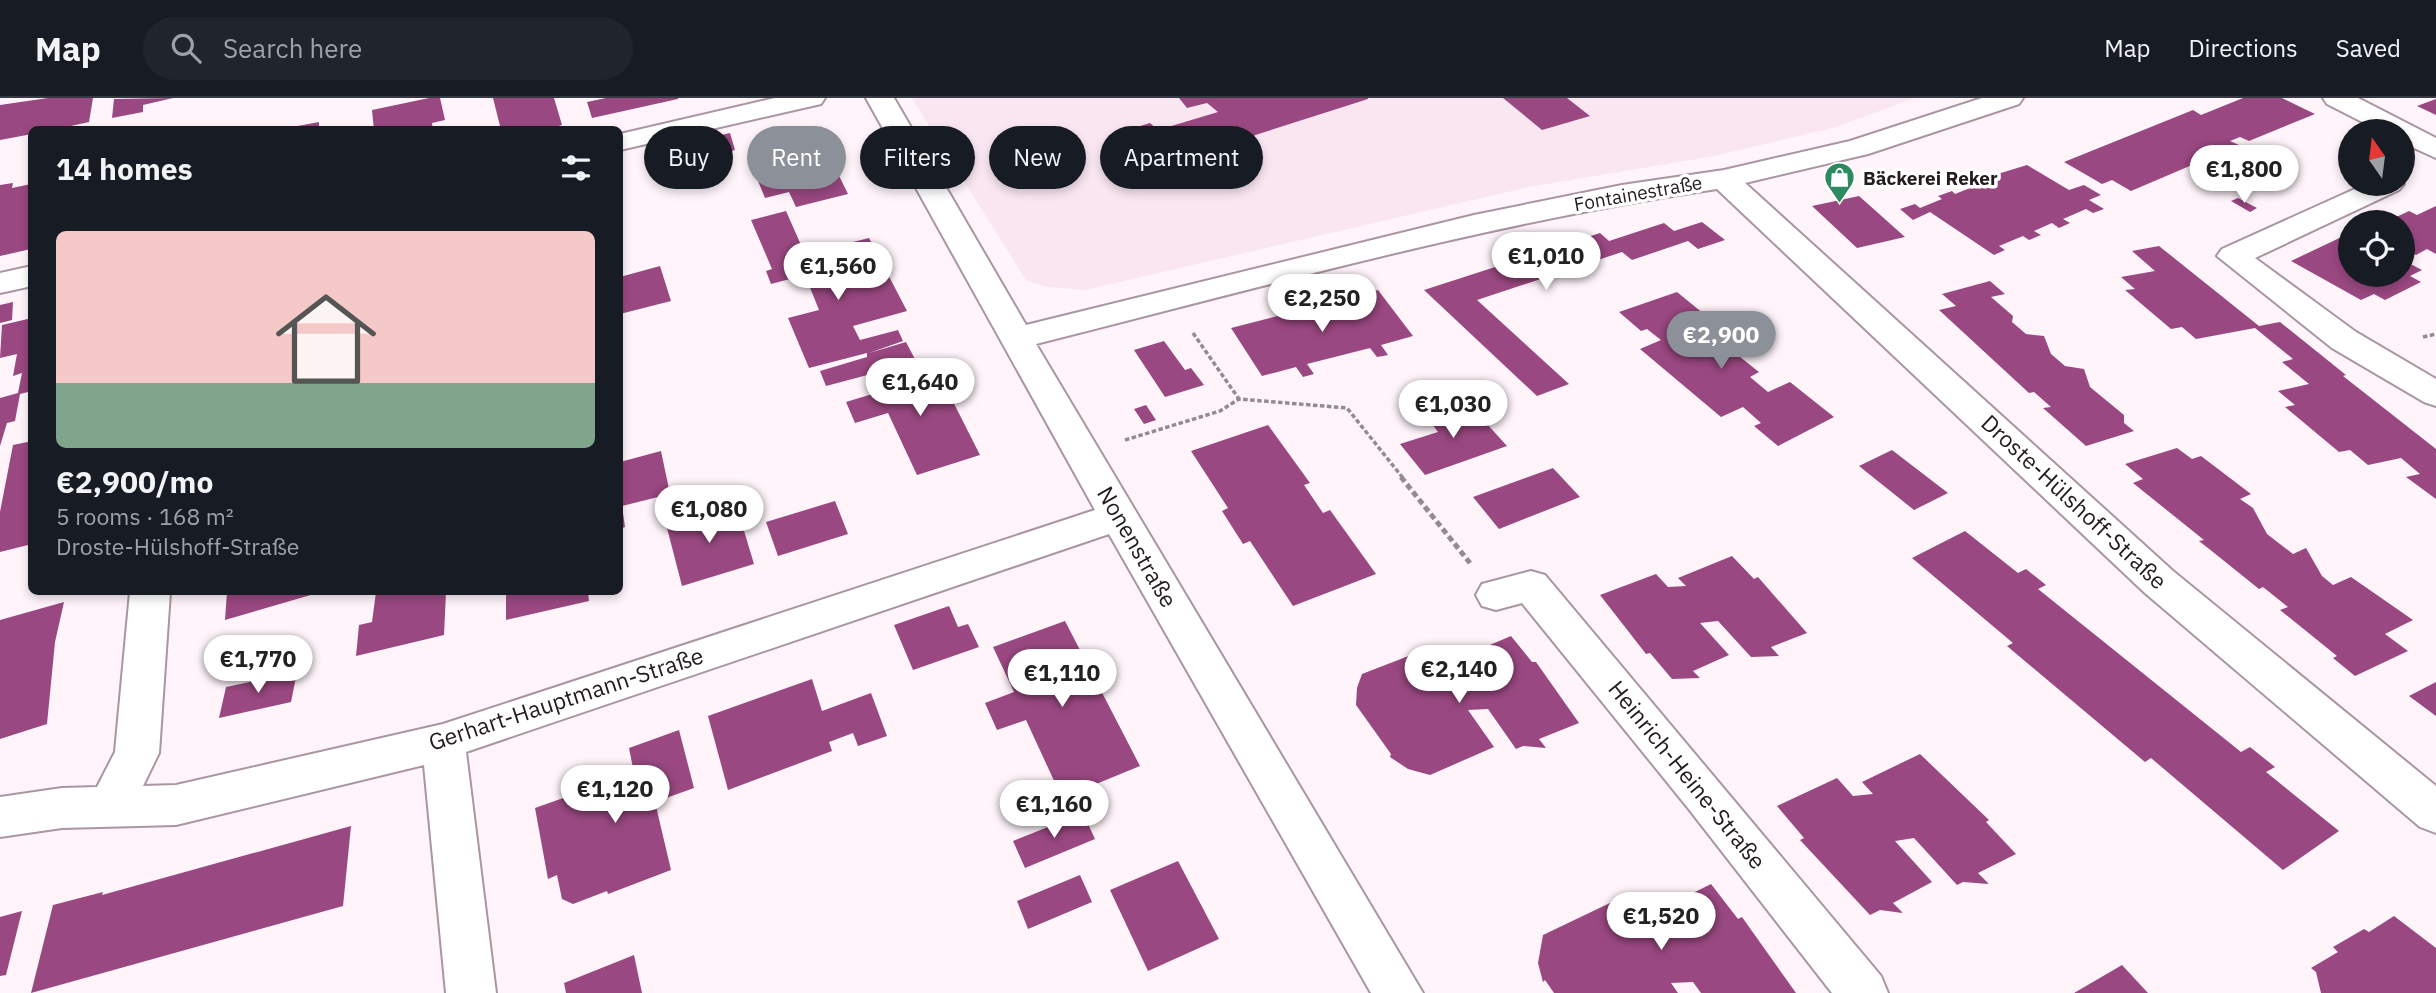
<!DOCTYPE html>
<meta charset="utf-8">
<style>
body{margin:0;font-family:"IBM Plex Sans",sans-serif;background:#20242c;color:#f1f3f6;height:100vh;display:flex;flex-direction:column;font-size:26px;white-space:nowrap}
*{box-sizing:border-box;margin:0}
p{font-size:23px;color:#9ea1a6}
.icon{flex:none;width:38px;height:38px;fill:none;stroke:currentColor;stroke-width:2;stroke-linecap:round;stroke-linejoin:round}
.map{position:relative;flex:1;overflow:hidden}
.side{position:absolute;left:28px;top:28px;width:595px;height:469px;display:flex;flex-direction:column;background:#171b24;border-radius:10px;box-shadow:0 4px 10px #0003}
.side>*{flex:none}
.guide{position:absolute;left:644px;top:28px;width:665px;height:63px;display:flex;gap:14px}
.needle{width:46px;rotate:346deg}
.tools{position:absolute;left:2338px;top:21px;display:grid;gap:14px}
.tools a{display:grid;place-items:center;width:77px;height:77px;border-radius:50%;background:#171b24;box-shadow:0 4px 10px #0003;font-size:35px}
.price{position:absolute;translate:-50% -60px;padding:0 16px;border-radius:24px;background:#fff;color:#222;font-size:23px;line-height:46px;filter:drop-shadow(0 2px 4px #0008)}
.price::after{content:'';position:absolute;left:50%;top:42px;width:21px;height:16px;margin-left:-10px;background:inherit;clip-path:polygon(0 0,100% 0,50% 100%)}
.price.on{background:#8c9099;color:#fff}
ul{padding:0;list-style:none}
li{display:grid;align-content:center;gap:14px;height:371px;padding:0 28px}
li span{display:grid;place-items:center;height:217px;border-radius:10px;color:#555}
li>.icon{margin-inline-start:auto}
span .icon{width:126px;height:126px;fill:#fffc;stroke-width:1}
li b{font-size:30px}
h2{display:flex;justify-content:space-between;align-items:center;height:84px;padding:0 28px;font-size:30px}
.pill{padding:0 24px;border-radius:32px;background:#171b24;box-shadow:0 4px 10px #0003;font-size:24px;line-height:63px}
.pill.on{background:#8c9099;color:#fff}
header{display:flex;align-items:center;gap:42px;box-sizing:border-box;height:98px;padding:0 35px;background:#171b24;border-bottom:2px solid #363941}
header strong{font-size:33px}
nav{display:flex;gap:38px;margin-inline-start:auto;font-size:24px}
.search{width:490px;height:63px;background:#20242c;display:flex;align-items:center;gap:18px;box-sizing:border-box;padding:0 24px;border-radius:38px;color:#9ea1a6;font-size:26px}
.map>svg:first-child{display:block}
.built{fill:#f9e6f1}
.building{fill:#9a4881}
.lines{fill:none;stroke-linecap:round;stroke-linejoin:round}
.minor-casing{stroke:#aa95a2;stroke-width:4}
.path-far1{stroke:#948b91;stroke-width:3.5;stroke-dasharray:4.5 2.5;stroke-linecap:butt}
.path{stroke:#948b91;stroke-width:5;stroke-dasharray:6 3.5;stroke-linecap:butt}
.minor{fill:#fff;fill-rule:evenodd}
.labels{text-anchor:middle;stroke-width:7;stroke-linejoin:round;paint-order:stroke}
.far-poi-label{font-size:19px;font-weight:bold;fill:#231b20;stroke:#fff;text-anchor:start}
.far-street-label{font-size:19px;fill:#231b20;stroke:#fff}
.street-label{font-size:23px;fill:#231b20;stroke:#fff}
</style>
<header>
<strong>Map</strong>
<div class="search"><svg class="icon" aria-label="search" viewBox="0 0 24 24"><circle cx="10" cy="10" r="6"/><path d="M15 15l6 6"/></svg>Search here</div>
<nav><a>Map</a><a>Directions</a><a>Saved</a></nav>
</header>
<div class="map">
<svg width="2436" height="895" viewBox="0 0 2436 895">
<rect width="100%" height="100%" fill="#fef4fa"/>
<path class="built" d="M912,0H1915L1833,30L1709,59L1529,89L1085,192L1047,189L1026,182Z"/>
<path class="building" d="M48,0H93L89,24L53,32H32V36L0,42V7Z
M173,0L143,7V14L112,20L114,1Z
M429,0H440L445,22L432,25L433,32H374L372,12Z
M493,0H554L562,27L543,32H501Z
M606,0H678V1L592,20L587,4Z
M1179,0H1368V1L1149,71L1114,36L1150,25L1158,32L1218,14L1207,5L1187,10Z
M1503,0H1567L1590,18L1542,32Z
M2243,0H2282L2315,16L2249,43L2240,39L2230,43L2239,47L2131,93L2112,82L2102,86L2064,64L2193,12L2201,17Z
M2436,1V17L2417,8Z
M319,24V32H287V30Z
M730,35L735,52L697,61L691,44Z
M818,35L848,96L796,109L789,94L765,100L758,83L781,77L767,47Z
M2027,67L2069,92L2084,87L2101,97L2089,102L2104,111L2093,115L2086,111L2063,121L2070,125L2059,130L2052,125L2034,133L2041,137L2029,142L2023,138L1999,148L2005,152L1994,157L1930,114L1913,122L1900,111L1915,106L1920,110L1942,101L1938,98L1952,93L1955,96L1995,80L1991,78Z
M13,85L12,90L31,86L28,101L32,100L31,151L0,158V87Z
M1859,98L1905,139L1857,150L1812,108Z
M2238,100L2257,110L2250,114L2231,103Z
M2436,108V156L2427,151L2416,157L2403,150V124H2386L2409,113L2417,117Z
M786,113L805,156L869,140L907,213L853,228L860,242L898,232L903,243L869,255L906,244L918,267L877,279L875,275L826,288L820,273L867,259V255L809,270L788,220L819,212L805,177L771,186L766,173L772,171L751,122Z
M1702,124L1725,142L1698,151L1688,143L1632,162L1622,154L1477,202L1569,286L1537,298L1424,192L1600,135L1609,143L1664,125L1674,133Z
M2350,135V177H2403V162L2422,172L2410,178L2421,184L2385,202L2374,196L2361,202L2291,163Z
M2159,148L2259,228L2280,224L2346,277L2343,278L2436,351V401L2406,379L2420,376L2401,360L2368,367L2350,352L2339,354L2285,309L2295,307L2278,293L2309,286L2282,264L2293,261L2255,230L2196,241L2182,229L2171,231L2125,192L2135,191L2121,179L2155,173L2132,153Z
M660,168L671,203L620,216V179Z
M1990,183L2005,196L1991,199L2013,218L2012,224L2026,236L2044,238L2051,256L2065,268L2084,271L2090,289L2124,317V325L2134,333L2086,348L2043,310L2051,309L2034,294L2029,295L1939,212L1956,208L1942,196Z
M1378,192L1413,238L1381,247L1388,257L1383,258L1377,259L1370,250L1307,266L1314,276L1303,279L1296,269L1262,278L1231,230Z
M1677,194L1715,225L1694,234L1711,247L1720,243L1759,274L1750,279L1768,294L1790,284L1834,319L1778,348L1754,328L1761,325L1743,309L1721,319L1640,251L1661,242L1647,231L1641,233L1619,214Z
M13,204L12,222L0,225V207Z
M32,220V293L20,296L15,323L7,325L0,348V300L18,295L22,275L13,278L17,256L0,260L2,227Z
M1164,243L1185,272L1191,270L1204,287L1165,299L1134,252Z
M934,266L980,357L917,377L888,315L855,325L846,304L879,294L874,284Z
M1467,304L1507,348L1425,377L1400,346L1438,334L1426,318Z
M1146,307L1156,322L1144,326L1134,311Z
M1268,327L1310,385L1304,387L1323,415L1330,412L1376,476L1293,508L1250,443L1243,446L1222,413L1228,410L1191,353Z
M32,343V446L0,454V414L13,347Z
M2177,350L2192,361L2201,358L2251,396L2240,401L2253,410L2267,436L2293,456L2306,450L2322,478L2333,487L2351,479L2413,522L2385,536L2408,553L2355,578L2333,560L2337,558L2280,512L2288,509L2263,489L2259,491L2213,454L2199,443L2204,442L2133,385L2143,381L2125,366Z
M1892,352L1948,395L1914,412L1859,368Z
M661,353L670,396L622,408L625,429L620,431V364Z
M1553,370L1580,399L1499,431L1473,399Z
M835,403L848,436L778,458L766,424Z
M736,406L754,466L682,488L666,426Z
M1965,433L2018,475L2026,471L2046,487L2038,491L2241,654L2250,649L2275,669L2266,674L2339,733L2283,772L2151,660L2145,664L2007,548L2013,545L1912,460Z
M1732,458L1754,481L1758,479L1807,535L1771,549L1779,558L1751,559L1718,523L1700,525L1729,557L1693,573L1700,580L1672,581L1650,555L1646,556L1600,497L1656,476L1668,489L1686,488L1678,480Z
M227,494H321L225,522Z
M376,494H446L444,537L356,558L359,527L372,524Z
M506,494H588L589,503L506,522Z
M64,504L55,544L47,626L0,641V522Z
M949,508L958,529L968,526L979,549L913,572L894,527Z
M1065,523L1140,668L1062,700L1026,622L997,632L985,605L1014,594L993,549Z
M1511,538L1532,564H1536L1579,625L1539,641L1546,650L1523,648L1516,651L1488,611L1468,612L1494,649L1430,677L1408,671L1390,659L1391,656L1356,607L1357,590L1362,576L1424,552L1440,574L1460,573L1452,563Z
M297,574L291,604L219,620L226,589Z
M812,581L822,613L871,595L887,638L858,648L853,635L829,644L832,653L728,692L708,618Z
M2436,584V618L2409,598Z
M679,632L694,690L655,704L671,772L608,796L607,793L573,806L562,801L557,777L548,781L535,710L634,675L629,650Z
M1920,656L1989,722L1986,724L2016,756L1978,775L1989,786L1963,784L1957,787L1914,740L1895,743L1932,784L1893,805L1903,815L1880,812L1870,817L1800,742L1804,740L1777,708L1837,680L1853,698L1873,696L1862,684Z
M1083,715L1095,741L1025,770L1013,743Z
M351,728L343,808L31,895L53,807L103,794L102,797Z
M1178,763L1219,841L1148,873L1110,792Z
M1080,777L1092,804L1028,831L1017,803Z
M1711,786L1738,821L1742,819L1796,895H1701L1693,884L1671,885L1678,895H1554L1545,882L1543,884L1538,865L1543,837L1612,804L1633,834L1656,833L1645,819Z
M22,813L6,877L0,878V819Z
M2394,818L2436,850V895H2321L2316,874L2311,870L2338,854L2333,849L2364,831L2369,834Z
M634,857L642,895H566L564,885Z
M2122,867L2148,895H2074Z"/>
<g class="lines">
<defs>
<path id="minor" d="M775,0H825L821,6L620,52V36Z
M866,0H894L1026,227L1474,117L1622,87L1724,72L1850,43L1982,0H2023L2019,6L1868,56L1745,85L2173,473L2436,688V735L2420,729L2145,495L1717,91C1487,125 1262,189 1036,246L1423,895H1371L1109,436L466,654L496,895H446L424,667L176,727L62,730L0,739V699L62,690L97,689L115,654L130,494H170L159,655L143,688L176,687L443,626L1095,412Z
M2323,0H2358L2436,40V60L2403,45V33H2380L2327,6Z
M2403,85L2404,86L2399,92L2255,160L2356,234L2436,281V308L2424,304L2332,250L2217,158L2222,151L2366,86Z
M32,168V188L0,195V175Z
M1531,473L1545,477L1881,878L1888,895H1832L1688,710L1522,505L1496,512L1482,508L1476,497L1482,486Z"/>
</defs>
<use href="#minor" class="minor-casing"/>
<path class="path-far1" d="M1193,235L1239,301
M2423,239L2436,236
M1125,342L1220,313L1239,301L1347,310L1403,380"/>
<path class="path" d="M1401,379L1470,465"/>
<use href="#minor" class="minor"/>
</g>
<defs>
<symbol id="shop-pin" viewBox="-11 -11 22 30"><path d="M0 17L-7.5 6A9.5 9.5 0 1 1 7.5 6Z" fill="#2c8960" stroke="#fff"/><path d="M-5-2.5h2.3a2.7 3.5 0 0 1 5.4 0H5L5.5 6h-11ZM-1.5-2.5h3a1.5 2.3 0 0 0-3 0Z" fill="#fff"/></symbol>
</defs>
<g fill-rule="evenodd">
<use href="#shop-pin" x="1822" y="62" width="35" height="47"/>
</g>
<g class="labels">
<g class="far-poi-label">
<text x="1863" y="87">Bäckerei Reker</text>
</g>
<g class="far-street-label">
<text transform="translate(1638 95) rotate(-10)" y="7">Fontainestraße</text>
</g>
<g class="street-label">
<text transform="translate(2074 404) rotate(43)" y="8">Droste-Hülshoff-Straße</text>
<text transform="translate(1137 449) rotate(60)" y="8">Nonenstraße</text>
<text transform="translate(566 601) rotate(-18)" y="8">Gerhart-Hauptmann-Straße</text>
<text transform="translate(1687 677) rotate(51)" y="8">Heinrich-Heine-Straße</text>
</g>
</g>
</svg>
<div class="tools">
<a><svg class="needle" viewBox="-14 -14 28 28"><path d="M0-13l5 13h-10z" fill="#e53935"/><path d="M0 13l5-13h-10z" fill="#9ea1a6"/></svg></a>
<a><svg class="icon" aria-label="locate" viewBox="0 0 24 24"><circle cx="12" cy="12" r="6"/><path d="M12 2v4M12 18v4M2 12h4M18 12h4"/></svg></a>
</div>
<b class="price" style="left:2244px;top:107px">€1,800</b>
<b class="price" style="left:1546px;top:194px">€1,010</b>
<b class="price" style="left:838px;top:204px">€1,560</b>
<b class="price" style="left:1322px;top:236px">€2,250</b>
<b class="price on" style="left:1721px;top:273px">€2,900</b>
<b class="price" style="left:920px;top:320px">€1,640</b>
<b class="price" style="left:1453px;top:342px">€1,030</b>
<b class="price" style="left:709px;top:447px">€1,080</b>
<b class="price" style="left:258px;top:597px">€1,770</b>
<b class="price" style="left:1459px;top:607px">€2,140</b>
<b class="price" style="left:1062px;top:611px">€1,110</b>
<b class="price" style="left:615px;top:727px">€1,120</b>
<b class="price" style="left:1054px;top:742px">€1,160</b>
<b class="price" style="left:1661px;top:854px">€1,520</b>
<div class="guide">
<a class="pill">Buy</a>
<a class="pill on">Rent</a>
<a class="pill">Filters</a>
<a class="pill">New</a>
<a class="pill">Apartment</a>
</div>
<section class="side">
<h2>14 homes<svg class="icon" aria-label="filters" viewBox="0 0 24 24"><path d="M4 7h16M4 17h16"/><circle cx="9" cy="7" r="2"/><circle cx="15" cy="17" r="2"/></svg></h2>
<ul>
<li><span style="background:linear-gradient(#f6c9c9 70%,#7fa58c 0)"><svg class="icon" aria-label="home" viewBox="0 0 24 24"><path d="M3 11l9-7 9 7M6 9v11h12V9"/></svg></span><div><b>€2,900/mo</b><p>5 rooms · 168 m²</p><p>Droste-Hülshoff-Straße</p></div></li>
</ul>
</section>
</div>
